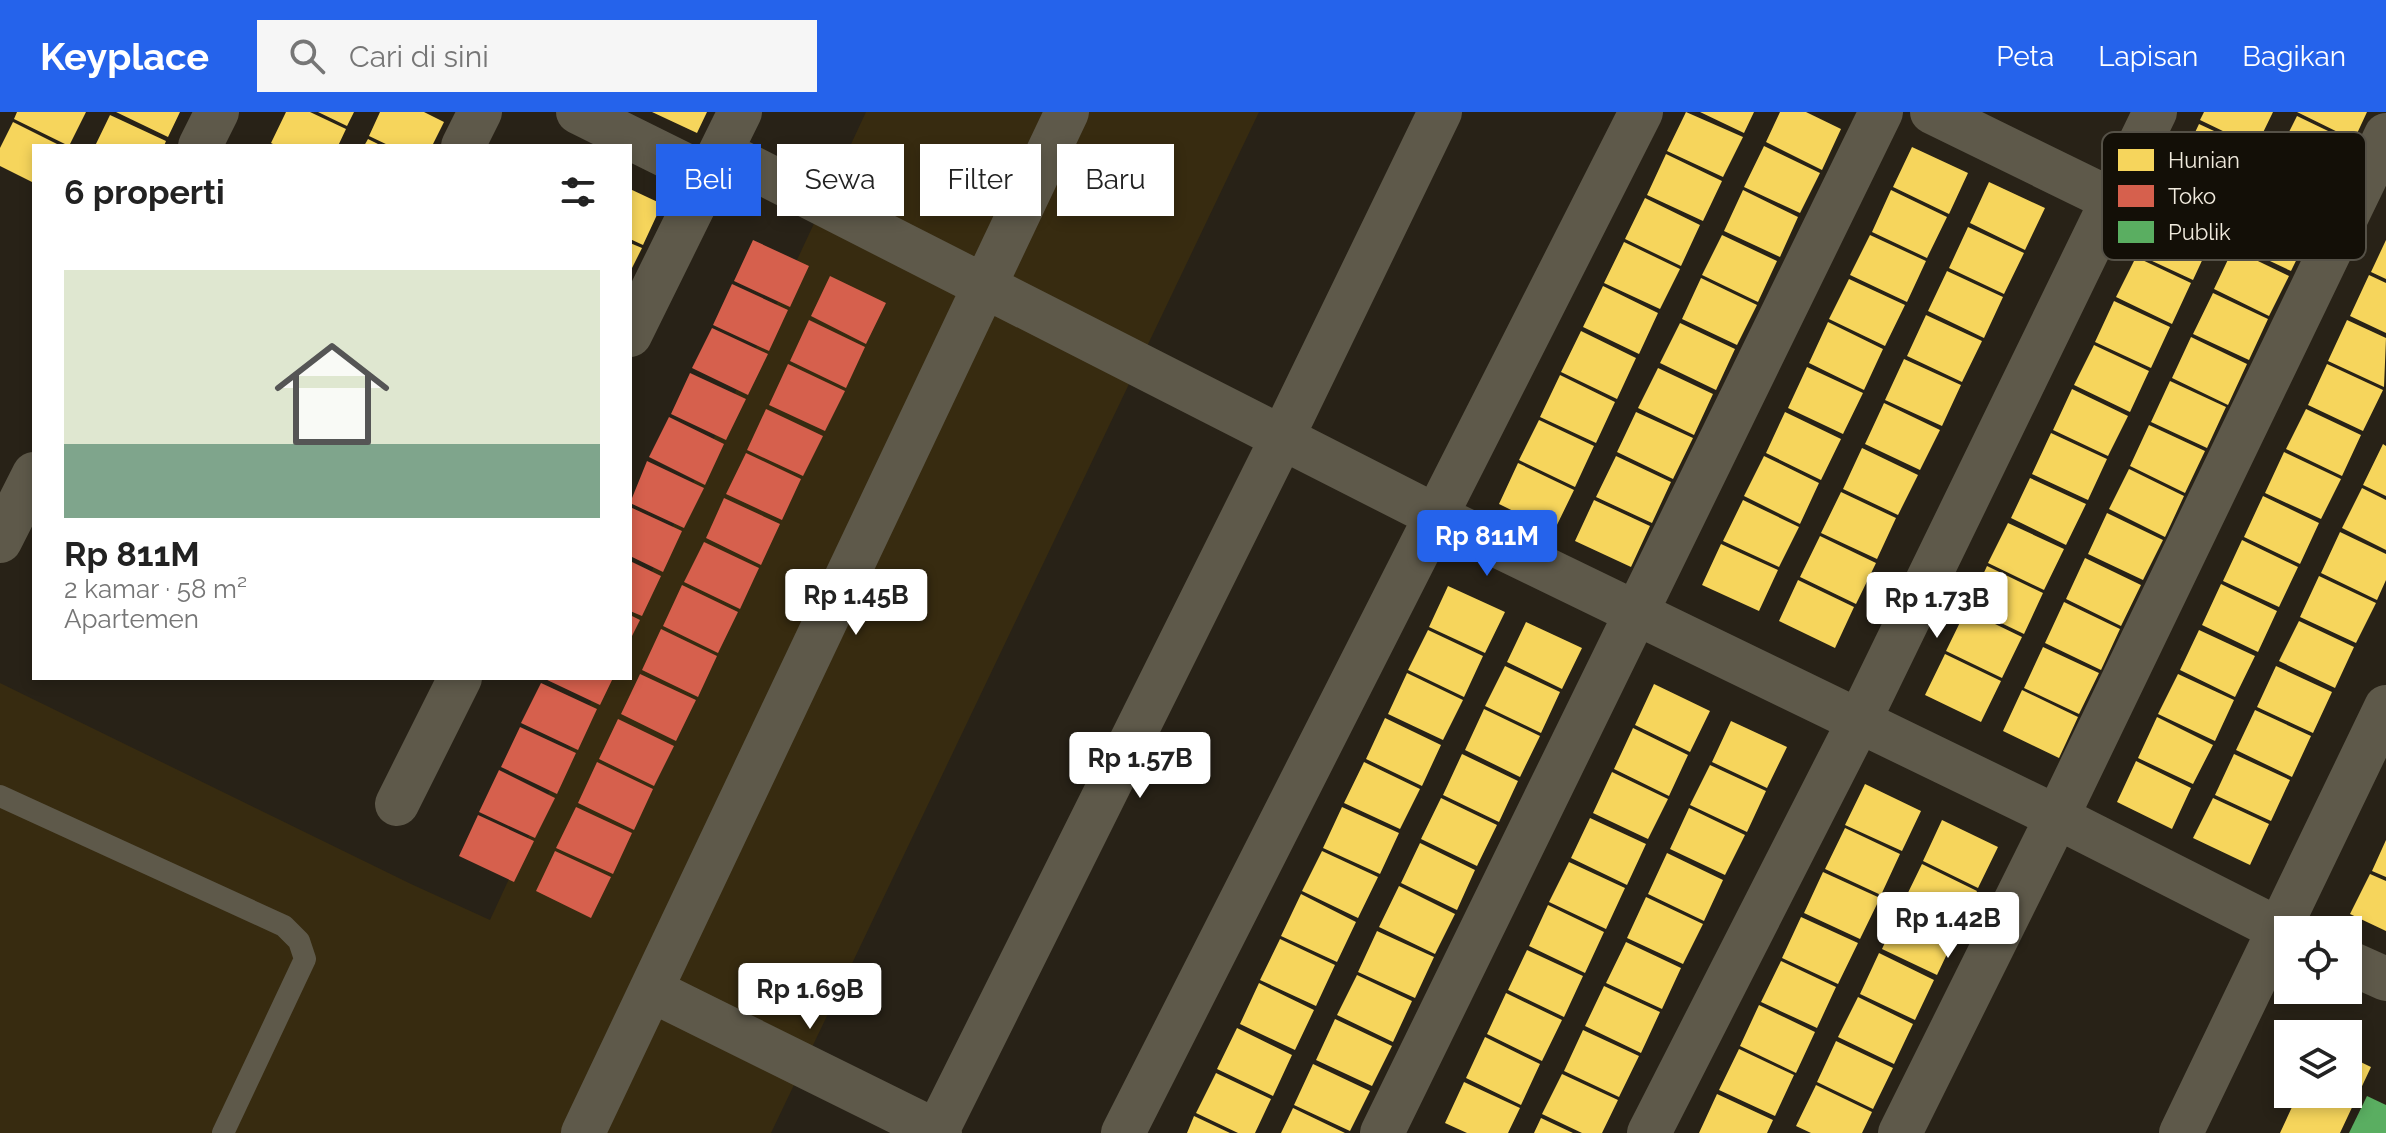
<!DOCTYPE html>
<html lang="id">
<meta charset="utf-8">
<style>
body{margin:0;font-family:Raleway,sans-serif;background:#f6f6f6;color:#222;height:100vh;display:flex;flex-direction:column;font-size:30px;white-space:nowrap}
*{box-sizing:border-box;margin:0}
p{font-size:26px;color:#767676}
.icon{flex:none;width:44px;height:44px;fill:none;stroke:currentColor;stroke-width:2;stroke-linecap:round;stroke-linejoin:round}
.map{position:relative;flex:1;overflow:hidden}
.details{position:absolute;left:32px;top:32px;width:600px;height:536px;display:flex;flex-direction:column;background:#fff;border-radius:0px;box-shadow:0 4px 12px #0003}
.details>*{flex:none}
.banner{position:absolute;left:656px;top:32px;width:760px;height:72px;display:flex;gap:16px}
.controls{position:absolute;left:2274px;top:804px;display:grid;gap:16px}
.controls a{display:grid;place-items:center;width:88px;height:88px;border-radius:0px;background:#fff;box-shadow:0 4px 12px #0003;font-size:40px}
.price{position:absolute;translate:-50% -68px;padding:0 18px;border-radius:8px;background:#fff;color:#222;font-size:26px;line-height:52px;filter:drop-shadow(0 2px 4px #0008)}
.price::after{content:'';position:absolute;left:50%;top:48px;width:24px;height:18px;margin-left:-12px;background:inherit;clip-path:polygon(0 0,100% 0,50% 100%)}
.price.selected{background:#2563eb;color:#fff}
ul{padding:0;list-style:none}
li{display:grid;align-content:center;gap:16px;height:424px;padding:0 32px}
li+li{border-top:2px solid #e0e0e0}
li span{display:grid;place-items:center;height:248px;border-radius:0px;color:#555}
li>.icon{margin-inline-start:auto}
span .icon{width:144px;height:144px;fill:#fffc;stroke-width:1}
li b{font-size:34px}
h2{display:flex;justify-content:space-between;align-items:center;height:96px;padding:0 32px;font-size:34px}
.pill{padding:0 28px;border-radius:0px;background:#fff;box-shadow:0 4px 12px #0003;font-size:28px;line-height:72px}
.pill.selected{background:#2563eb;color:#fff}
header{display:flex;align-items:center;gap:48px;box-sizing:border-box;height:112px;padding:0 40px;background:#2563eb;color:#fff}
header strong{font-size:38px}
nav{display:flex;gap:44px;margin-inline-start:auto;font-size:28px}
.search{width:560px;height:72px;background:#f6f6f6;display:flex;align-items:center;gap:20px;box-sizing:border-box;padding:0 28px;border-radius:0px;color:#767676;font-size:30px}
.map>svg:first-child{display:block}
.built{fill:#372b10}
.homes{fill:#f6d55c}
.shops{fill:#d6604d}
.public{fill:#5aae61}
.lines{fill:none;stroke-linecap:round;stroke-linejoin:round}
.service{stroke:#5e594a;stroke-width:22}
.minor{stroke:#5e594a;stroke-width:44}
.key{fill:#130f07;stroke:#555147;stroke-width:2}
.key-label{font-size:22px;fill:#f0eadd}
</style>
<header>
<strong>Keyplace</strong>
<div class="search"><svg class="icon" aria-label="search" viewBox="0 0 24 24"><circle cx="10" cy="10" r="6"/><path d="M15 15l6 6"/></svg>Cari di sini</div>
<nav><a>Peta</a><a>Lapisan</a><a>Bagikan</a></nav>
</header>
<div class="map">
<svg width="2386" height="1021" viewBox="0 0 2386 1021">
<rect width="100%" height="100%" fill="#282217"/>
<path class="built" d="M866,0H1259L771,1021H0V571L411,772L490,808L602,566H630V506Z"/>
<path class="homes" d="M17,0H86L69,34L14,7Z
M116,0H180L168,25Z
M286,0H310L346,17L338,34H277L271,31Z
M318,0H354L347,14Z
M380,0H424L444,10L432,34H390L369,24Z
M652,0H707L697,21Z
M1686,0L1743,25L1723,65L1667,39Z
M1700,0H1754L1744,21Z
M1780,0H1806L1841,17L1822,58L1766,30Z
M2204,0H2273L2256,35L2200,8Z
M2297,0H2367L2354,28Z
M110,3L166,29L164,34H95Z
M2297,4L2353,31L2333,71L2277,44Z
M13,10L61,34H34V71L0,54V36Z
M2199,12L2255,38L2236,79L2180,52Z
M368,27L382,34H364Z
M1764,34L1820,61L1800,101L1744,75Z
M1912,35L1968,61L1949,102L1893,75Z
M1666,42L1722,69L1703,109L1647,83Z
M1989,70L2045,96L2025,138L1970,111Z
M630,77L662,92L643,133L630,127Z
M1743,78L1798,105L1780,145L1724,119Z
M1891,78L1947,105L1927,146L1872,120Z
M1645,86L1700,113L1681,154L1625,127Z
M2255,91L2311,118L2291,159L2236,133Z
M2156,101L2212,127L2193,168L2137,142Z
M1968,115L2024,141L2004,182L1949,156Z
M1722,123L1777,149L1758,190L1702,163Z
M1870,123L1926,149L1907,190L1850,163Z
M2386,128V167L2371,160Z
M1624,130L1680,157L1660,197L1604,171Z
M630,131L642,136L630,160Z
M2233,137L2289,164L2269,204L2214,177Z
M2136,145L2191,171L2172,212L2116,185Z
M1947,159L2003,185L1984,226L1928,199Z
M2369,163L2386,171V221L2350,204Z
M1701,166L1757,193L1737,233L1682,207Z
M1849,167L1905,193L1885,234L1829,207Z
M1603,174L1658,201L1639,242L1583,215Z
M2213,181L2268,207L2249,248L2193,222Z
M2114,189L2170,215L2151,256L2095,230Z
M1926,203L1982,229L1962,270L1907,244Z
M2347,208L2386,226L2384,275L2328,249Z
M1828,210L1883,237L1864,278L1809,251Z
M1680,211L1735,237L1716,278L1660,251Z
M1581,219L1636,246L1617,287L1561,260Z
M2191,225L2247,252L2228,293L2172,266Z
M2094,233L2149,259L2130,300L2074,273Z
M1904,247L1961,273L1942,314L1885,288Z
M2327,252L2383,278L2363,319L2308,293Z
M1807,255L1863,281L1843,322L1788,296Z
M1658,256L1713,282L1694,323L1638,296Z
M1560,263L1615,290L1596,331L1540,305Z
M2170,269L2226,295L2207,336L2151,310Z
M2072,277L2128,304L2108,344L2053,318Z
M1884,291L1940,318L1920,358L1865,332Z
M2306,297L2361,323L2342,364L2286,337Z
M1636,300L1693,326L1673,367L1617,340Z
M1785,300L1841,327L1821,368L1766,341Z
M1539,308L1594,334L1575,375L1519,348Z
M2149,313L2205,339L2185,381L2130,354Z
M2051,321L2107,347L2088,388L2032,362Z
M2383,332L2386,334V384L2363,373Z
M1862,336L1918,363L1898,403L1843,377Z
M2284,340L2341,367L2321,407L2265,381Z
M1616,344L1671,370L1652,411L1596,385Z
M1764,344L1819,371L1800,412L1744,384Z
M1518,351L1574,378L1554,419L1499,392Z
M2129,357L2184,384L2165,425L2109,397Z
M2030,366L2086,392L2066,433L2011,406Z
M2362,376L2386,388V438L2342,416Z
M1841,380L1896,406L1877,447L1821,421Z
M2263,384L2319,411L2300,452L2244,425Z
M1594,388L1650,414L1631,455L1575,429Z
M1743,388L1799,415L1779,455L1723,429Z
M2107,401L2163,428L2143,468L2088,442Z
M2008,411L2064,437L2044,478L1988,451Z
M2340,420L2386,442V468L2377,488L2321,461Z
M1820,424L1876,451L1856,492L1800,465Z
M2242,428L2298,455L2279,495L2223,469Z
M1721,432L1778,458L1759,499L1702,473Z
M2085,446L2141,473L2121,514L2066,487Z
M1987,454L2043,481L2024,522L1968,495Z
M2319,464L2376,491L2356,531L2300,505Z
M1798,468L1854,495L1835,536L1779,509Z
M2221,472L2277,499L2258,540L2202,513Z
M1448,474L1505,500L1485,541L1429,515Z
M2064,490L2120,517L2101,558L2045,531Z
M1966,498L2022,525L2002,566L1946,539Z
M2299,509L2354,535L2335,576L2279,549Z
M1526,510L1582,536L1562,577L1507,550Z
M1428,518L1483,544L1464,585L1408,558Z
M2199,518L2255,544L2235,585L2180,558Z
M2043,535L2099,561L2079,602L2024,576Z
M1945,542L2001,569L1981,610L1925,583Z
M1505,554L1560,580L1541,621L1485,594Z
M2276,554L2332,580L2313,621L2257,595Z
M1407,561L1463,588L1443,628L1388,602Z
M2178,562L2234,588L2215,629L2158,602Z
M1654,572L1710,599L1690,640L1635,613Z
M2022,578L2078,605L2059,646L2003,619Z
M1484,597L1540,624L1520,665L1465,638Z
M2255,598L2311,624L2292,665L2236,638Z
M2157,605L2213,633L2193,672L2138,646Z
M1385,606L1441,633L1422,674L1366,647Z
M1731,609L1787,635L1767,676L1712,650Z
M1633,616L1688,643L1669,684L1614,657Z
M1462,642L1518,669L1499,710L1443,683Z
M2234,642L2290,668L2271,709L2215,683Z
M2136,649L2191,676L2172,717L2117,690Z
M1364,650L1420,677L1400,717L1344,691Z
M1710,653L1766,679L1747,720L1690,693Z
M1612,660L1668,687L1648,727L1593,701Z
M1865,672L1921,699L1902,739L1845,713Z
M1441,686L1497,713L1477,754L1421,727Z
M2213,686L2269,712L2250,753L2193,726Z
M1342,695L1399,721L1380,762L1323,736Z
M1689,696L1745,723L1725,763L1670,737Z
M1590,706L1646,732L1627,773L1571,746Z
M1942,708L1998,735L1978,776L1923,749Z
M1845,716L1900,742L1881,783L1825,757Z
M2386,728V765L2372,759Z
M1420,731L1475,758L1457,798L1401,771Z
M1322,739L1378,765L1358,806L1302,779Z
M1667,741L1723,768L1704,809L1648,782Z
M1569,750L1625,776L1606,817L1549,790Z
M1922,752L1977,779L1958,819L1902,793Z
M1823,760L1880,786L1860,827L1804,801Z
M2370,762L2386,769V819L2350,802Z
M1399,774L1455,802L1435,842L1379,815Z
M1301,782L1356,810L1337,850L1281,824Z
M1646,785L1703,812L1683,852L1627,826Z
M1548,793L1604,820L1585,861L1529,834Z
M1901,796L1956,823L1937,863L1882,837Z
M1801,805L1858,831L1838,872L1782,846Z
M1377,819L1434,845L1415,886L1358,860Z
M1280,827L1335,853L1316,894L1260,868Z
M1626,830L1681,856L1662,897L1606,871Z
M1527,838L1583,864L1564,905L1508,878Z
M1879,841L1934,868L1915,908L1860,882Z
M1781,849L1836,875L1817,916L1761,890Z
M1357,863L1412,889L1393,930L1337,903Z
M1259,871L1314,898L1295,938L1240,912Z
M1604,874L1660,900L1641,941L1585,914Z
M1506,881L1562,908L1542,949L1487,922Z
M1858,885L1913,912L1894,952L1838,925Z
M1759,893L1815,920L1796,961L1740,934Z
M1335,907L1392,934L1372,974L1316,948Z
M1237,916L1292,943L1273,984L1217,957Z
M1583,918L1639,944L1619,985L1564,959Z
M1485,925L1540,952L1521,993L1466,966Z
M1836,929L1893,956L1873,997L1817,970Z
M1739,937L1794,963L1775,1004L1719,978Z
M2348,944L2371,955L2340,1021H2280L2298,982H2348Z
M1313,952L1370,979L1350,1019L1294,993Z
M1216,961L1271,987L1255,1021H1238L1196,1001Z
M1562,962L1618,988L1602,1021H1582L1542,1002Z
M1464,970L1520,996L1508,1021H1467L1445,1011Z
M1816,973L1872,1000L1862,1021H1811L1796,1014Z
M1717,982L1773,1008L1767,1021H1699Z
M1293,996L1345,1021H1281Z
M1194,1004L1230,1021H1187Z
M1541,1006L1573,1021H1534Z"/>
<path class="shops" d="M753,128L809,154L790,195L734,169Z
M830,164L886,191L866,232L811,204Z
M732,172L788,198L769,239L713,213Z
M809,208L865,235L846,276L790,249Z
M712,216L768,242L748,283L692,256Z
M788,252L845,279L825,319L769,293Z
M690,261L746,287L726,328L671,302Z
M766,297L823,324L803,364L747,338Z
M669,305L724,332L705,373L649,345Z
M746,341L801,367L782,408L726,382Z
M647,349L704,376L684,416L630,391Z
M724,386L780,412L761,453L706,426Z
M630,395L682,419L663,460L630,444Z
M704,430L759,456L740,497L684,470Z
M630,449L661,464L642,504L630,499Z
M682,473L738,500L718,541L663,514Z
M630,503L640,508L630,528Z
M661,517L717,544L698,585L642,558Z
M640,562L696,588L676,629L621,602Z
M543,566H613L600,593Z
M541,571L597,597L578,638L521,611Z
M618,607L674,634L654,674L599,647Z
M520,615L576,641L557,682L501,655Z
M597,650L653,677L634,718L578,691Z
M499,658L555,686L535,726L479,700Z
M576,695L632,721L613,762L556,736Z
M478,703L534,729L514,770L459,744Z
M555,739L611,765L591,806L536,779Z"/>
<path class="public" d="M2367,984L2386,993V1021H2349Z"/>
<g class="lines">
<path class="service" d="M0,684L284,814L299,829L305,847L223,1021"/>
<path class="minor" d="M578,0L709,65
M1932,0L2114,89
M200,34L217,0
M463,34L480,0
M721,40L1436,404L2057,705L2288,822
M630,223L740,0
M0,429L34,362
M397,692L460,566
M2348,850L2386,867
M651,878L940,1021
M583,1021L1067,0
M936,1021L1282,326L1440,0
M1123,1021L1641,0
M1382,1021L1881,0
M1649,1021L1859,609L2155,0
M1900,1021L2057,705L2386,23
M2181,1021L2386,595"/>
</g>
<rect x="2102" y="20" width="264" height="128" rx="12" class="key"/>
<rect x="2118" y="37" width="36" height="22" fill="#f6d55c"/>
<rect x="2118" y="73" width="36" height="22" fill="#d6604d"/>
<rect x="2118" y="109" width="36" height="22" fill="#5aae61"/>
<g class="key-label">
<text x="2168" y="56">Hunian</text>
<text x="2168" y="92">Toko</text>
<text x="2168" y="128">Publik</text>
</g>
</svg>
<div class="controls">
<a><svg class="icon" aria-label="locate" viewBox="0 0 24 24"><circle cx="12" cy="12" r="6"/><path d="M12 2v4M12 18v4M2 12h4M18 12h4"/></svg></a>
<a><svg class="icon" aria-label="layers" viewBox="0 0 24 24"><path d="M12 4l9 5-9 5-9-5zM3 14l9 5 9-5"/></svg></a>
</div>
<b class="price selected" style="left:1487px;top:466px">Rp 811M</b>
<b class="price" style="left:856px;top:525px">Rp 1.45B</b>
<b class="price" style="left:1937px;top:528px">Rp 1.73B</b>
<b class="price" style="left:1140px;top:688px">Rp 1.57B</b>
<b class="price" style="left:1948px;top:848px">Rp 1.42B</b>
<b class="price" style="left:810px;top:919px">Rp 1.69B</b>
<div class="banner">
<a class="pill selected">Beli</a>
<a class="pill">Sewa</a>
<a class="pill">Filter</a>
<a class="pill">Baru</a>
</div>
<section class="details">
<h2>6 properti<svg class="icon" aria-label="filters" viewBox="0 0 24 24"><path d="M4 7h16M4 17h16"/><circle cx="9" cy="7" r="2"/><circle cx="15" cy="17" r="2"/></svg></h2>
<ul>
<li><span style="background:linear-gradient(#dfe7d0 70%,#7fa58c 0)"><svg class="icon" aria-label="home" viewBox="0 0 24 24"><path d="M3 11l9-7 9 7M6 9v11h12V9"/></svg></span><div><b>Rp 811M</b><p>2 kamar · 58 m²</p><p>Apartemen</p></div></li>
</ul>
</section>
</div>
